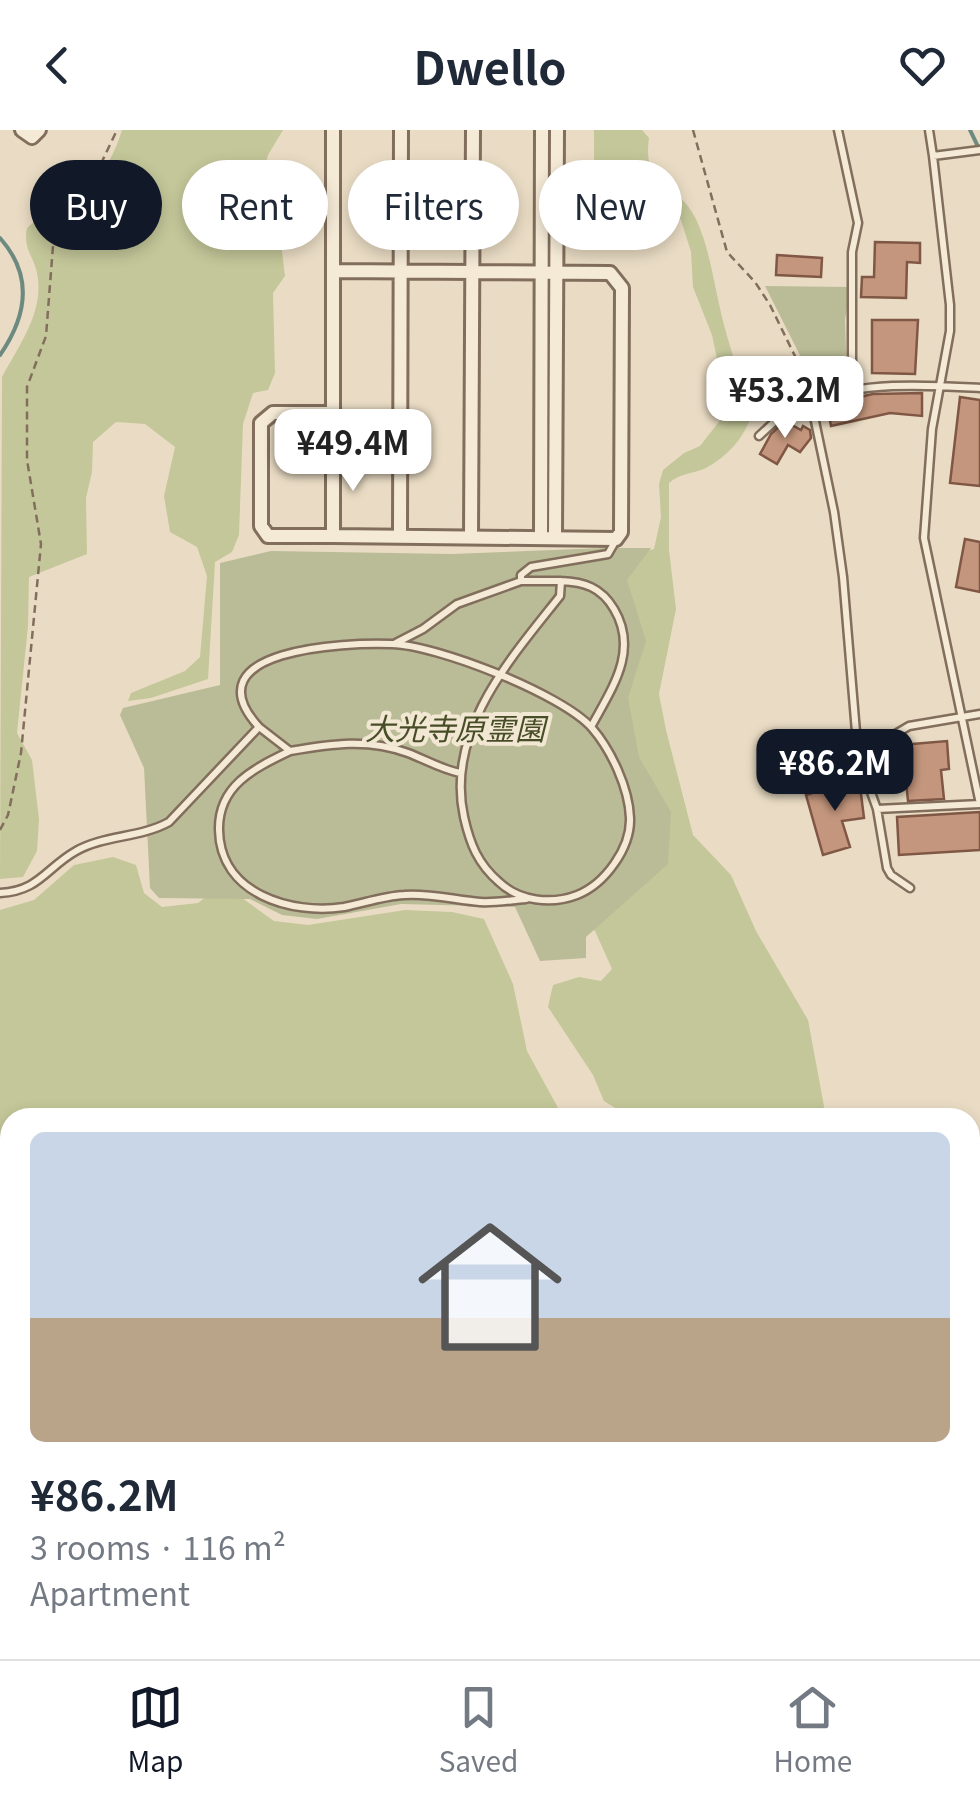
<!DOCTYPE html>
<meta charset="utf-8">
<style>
body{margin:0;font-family:Georgia,"Noto Sans JP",serif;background:#f2f2f3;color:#1f2937;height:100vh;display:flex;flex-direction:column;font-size:38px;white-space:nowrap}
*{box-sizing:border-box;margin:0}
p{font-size:32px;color:#747a83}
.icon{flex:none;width:55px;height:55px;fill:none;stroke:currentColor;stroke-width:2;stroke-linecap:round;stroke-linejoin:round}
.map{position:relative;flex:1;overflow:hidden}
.details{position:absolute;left:0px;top:978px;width:980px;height:552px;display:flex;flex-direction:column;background:#fff;border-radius:30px 30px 0 0;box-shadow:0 5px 15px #0003}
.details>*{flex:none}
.banner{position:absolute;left:30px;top:30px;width:920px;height:90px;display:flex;gap:20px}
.price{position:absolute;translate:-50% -85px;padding:0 22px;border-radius:20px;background:#fff;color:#222;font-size:32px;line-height:65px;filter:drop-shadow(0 2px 5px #0008)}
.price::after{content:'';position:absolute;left:50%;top:60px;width:30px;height:22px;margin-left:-15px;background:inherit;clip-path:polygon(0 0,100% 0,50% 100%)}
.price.active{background:#111827;color:#fff}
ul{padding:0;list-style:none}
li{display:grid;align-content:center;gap:20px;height:530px;padding:0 30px}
li span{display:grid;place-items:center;height:310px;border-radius:15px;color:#555}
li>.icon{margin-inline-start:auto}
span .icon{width:180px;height:180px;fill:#fffc;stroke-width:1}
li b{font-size:42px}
.tag{padding:0 35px;border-radius:45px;background:#fff;box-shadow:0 5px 15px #0003;font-size:35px;line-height:90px}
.tag.active{background:#111827;color:#fff}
header{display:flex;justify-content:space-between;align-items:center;height:130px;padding:0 30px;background:#fff;font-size:45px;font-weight:700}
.tabs{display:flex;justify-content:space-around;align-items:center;height:140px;border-top:2px solid #e0e1e3;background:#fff;font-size:28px;color:#747a83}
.tabs a{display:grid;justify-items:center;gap:5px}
.tabs .active{color:#111827}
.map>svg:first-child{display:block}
.green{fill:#c4c799}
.cemetery{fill:#babc97}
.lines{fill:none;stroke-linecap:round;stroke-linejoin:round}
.stream{stroke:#6d8a81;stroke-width:4}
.building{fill:#c4967d;stroke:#7f5744;stroke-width:2.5}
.service-casing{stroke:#826e5c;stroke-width:11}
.minor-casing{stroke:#826e5c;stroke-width:18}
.path{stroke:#826e5c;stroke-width:2.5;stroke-dasharray:8 5;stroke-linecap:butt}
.service{stroke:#f5ead6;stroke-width:6}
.minor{stroke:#f5ead6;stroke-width:12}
.labels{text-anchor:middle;stroke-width:8;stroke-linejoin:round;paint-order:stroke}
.park-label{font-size:30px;font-style:italic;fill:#474e27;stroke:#f2e7d3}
</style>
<header><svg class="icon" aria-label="back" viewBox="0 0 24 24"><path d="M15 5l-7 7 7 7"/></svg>Dwello<svg class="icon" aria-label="heart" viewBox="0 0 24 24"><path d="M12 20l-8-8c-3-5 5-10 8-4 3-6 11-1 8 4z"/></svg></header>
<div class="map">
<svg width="980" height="1529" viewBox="0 0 980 1529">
<rect width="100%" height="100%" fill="#eadcc4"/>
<path class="green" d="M122,0H283L268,25L264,42L276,73L285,146L273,163L275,243L268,260L253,263L243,294L239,405L232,422L215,432L208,549L151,568L128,571L131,563L185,541L200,527L207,446L197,417L170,402L164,366L175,317L145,294L116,292L93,312L92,342L86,368L87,424L29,447L28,496L17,603L32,630L39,689L37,721L23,747L0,749L2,247C19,215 45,181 37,143C33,124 23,120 27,98C43,84 51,84 68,75C96,60 113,29 122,0Z
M594,0H642L649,8C642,61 677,49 696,89C710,119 714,155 722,187C730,220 742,252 752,284C744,308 729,325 706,338C693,344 680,343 669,353V420L676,479L659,564L666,600L693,705L731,745L756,801L808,890L826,987H630L604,971L593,945L548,877L553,855L579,847L601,851L612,839L595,801L579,789L599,451L636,424L654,419L661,387L659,354L663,340L684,323L700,316L728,280L712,205L693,157L691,122L681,90L673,80L629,71L605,38L594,30Z
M113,727L136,735L144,763L162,777L198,773L215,760L235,763L274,791L308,795L405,780L452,782L484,789L513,854L527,921L563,987L10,988V1520H567L566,1529H0V780L34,770L74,735Z
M970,1228L980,1245V1529H572L575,1520H970Z"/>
<path class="cemetery" d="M765,156L851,157L845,190L847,251L845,256L819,263Z
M603,418H651L627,450L646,511L628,568L639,627L671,682L668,734L586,807V828L540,831L515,777L401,774L317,789L282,785L250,769L159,768L150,758L144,638L120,585L123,578L220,555V433L271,421L452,424Z"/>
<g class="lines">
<path class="stream" d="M970,0L980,21
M548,33V0
M0,108C34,146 27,186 0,225"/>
</g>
<path class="building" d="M875,112L920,113V133L907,132L906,168L861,167L862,147H874Z
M777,125L822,128L821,147L776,145Z
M872,190H918L915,244L872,243Z
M922,263V286L890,283L831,296L827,274L873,264Z
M960,267L980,270V356L950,353Z
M785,291L801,300L803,296L810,300L811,308L800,322L788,315L777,334L760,324L771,304Z
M965,409L980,412V462L956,457Z
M947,611L949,639L941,640L944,669L908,671L905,643L891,644L889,616Z
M859,648L864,688L842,691L850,717L823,725L806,665Z
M980,682V720L899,725L897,687Z"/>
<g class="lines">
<defs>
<path id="service" d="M838,0L858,93L852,122V260
M929,0L933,26
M759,306L784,283L811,272
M561,451C584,452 601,457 614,479C639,521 612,558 591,597
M396,513L423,499L457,474L521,451
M259,597C188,519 346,512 392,514C437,515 562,564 592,598C611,620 629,658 630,688C631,718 605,754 577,765C551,775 519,771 499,752C478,734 470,714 464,687C445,601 511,528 560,466L561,451H521V445L531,437L608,424L616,410
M290,621C255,638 218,655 219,700C220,764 291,785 344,777C364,773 384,766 404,765C429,763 456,770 480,772C495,773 511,770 526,769
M858,626L909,596L980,584
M877,679L980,674L924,408L932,299L950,201V175L933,26L980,20
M910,758L891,745L887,738L877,679L858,626L843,447L834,382L811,272C861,251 926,255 980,258
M0,763C39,761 46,738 76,721C104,705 140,708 169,692L259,597L290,621C331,614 368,608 408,623C426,630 441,639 460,643"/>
<path id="minor" d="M22,0L32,7L39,0
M333,0V406L616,409L621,402L622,158L610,143L334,141
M331,283H273L261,293V396L268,406H333
M400,406L401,0
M541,406L542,0
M555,406L557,0
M471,407L473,0"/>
</defs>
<use href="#service" class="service-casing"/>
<use href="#minor" class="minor-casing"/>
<path class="path" d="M693,0L727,122L755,152L770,175L813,263
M0,700L8,685L21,623L41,414L27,330V257L46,206L53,116L61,95L87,63L117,0"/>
<use href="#service" class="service"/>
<use href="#minor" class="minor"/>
</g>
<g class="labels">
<g class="park-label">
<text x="455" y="610">大光寺原霊園</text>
</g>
</g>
</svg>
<b class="price" style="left:785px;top:311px">¥53.2M</b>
<b class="price" style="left:353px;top:364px">¥49.4M</b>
<b class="price active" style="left:835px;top:684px">¥86.2M</b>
<div class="banner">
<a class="tag active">Buy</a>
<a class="tag">Rent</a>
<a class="tag">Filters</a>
<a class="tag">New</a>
</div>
<section class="details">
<ul>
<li><span style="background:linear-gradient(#c9d6e8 60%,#b9a48a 0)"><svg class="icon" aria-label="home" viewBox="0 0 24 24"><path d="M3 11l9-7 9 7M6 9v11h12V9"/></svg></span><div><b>¥86.2M</b><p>3 rooms · 116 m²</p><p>Apartment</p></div></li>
</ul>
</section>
</div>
<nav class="tabs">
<a class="active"><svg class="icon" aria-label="map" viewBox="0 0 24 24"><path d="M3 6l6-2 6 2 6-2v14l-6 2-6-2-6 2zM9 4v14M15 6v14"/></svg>Map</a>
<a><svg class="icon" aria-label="saved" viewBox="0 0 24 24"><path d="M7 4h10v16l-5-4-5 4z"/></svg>Saved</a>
<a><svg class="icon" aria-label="home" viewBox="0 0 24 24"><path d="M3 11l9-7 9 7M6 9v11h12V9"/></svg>Home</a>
</nav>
